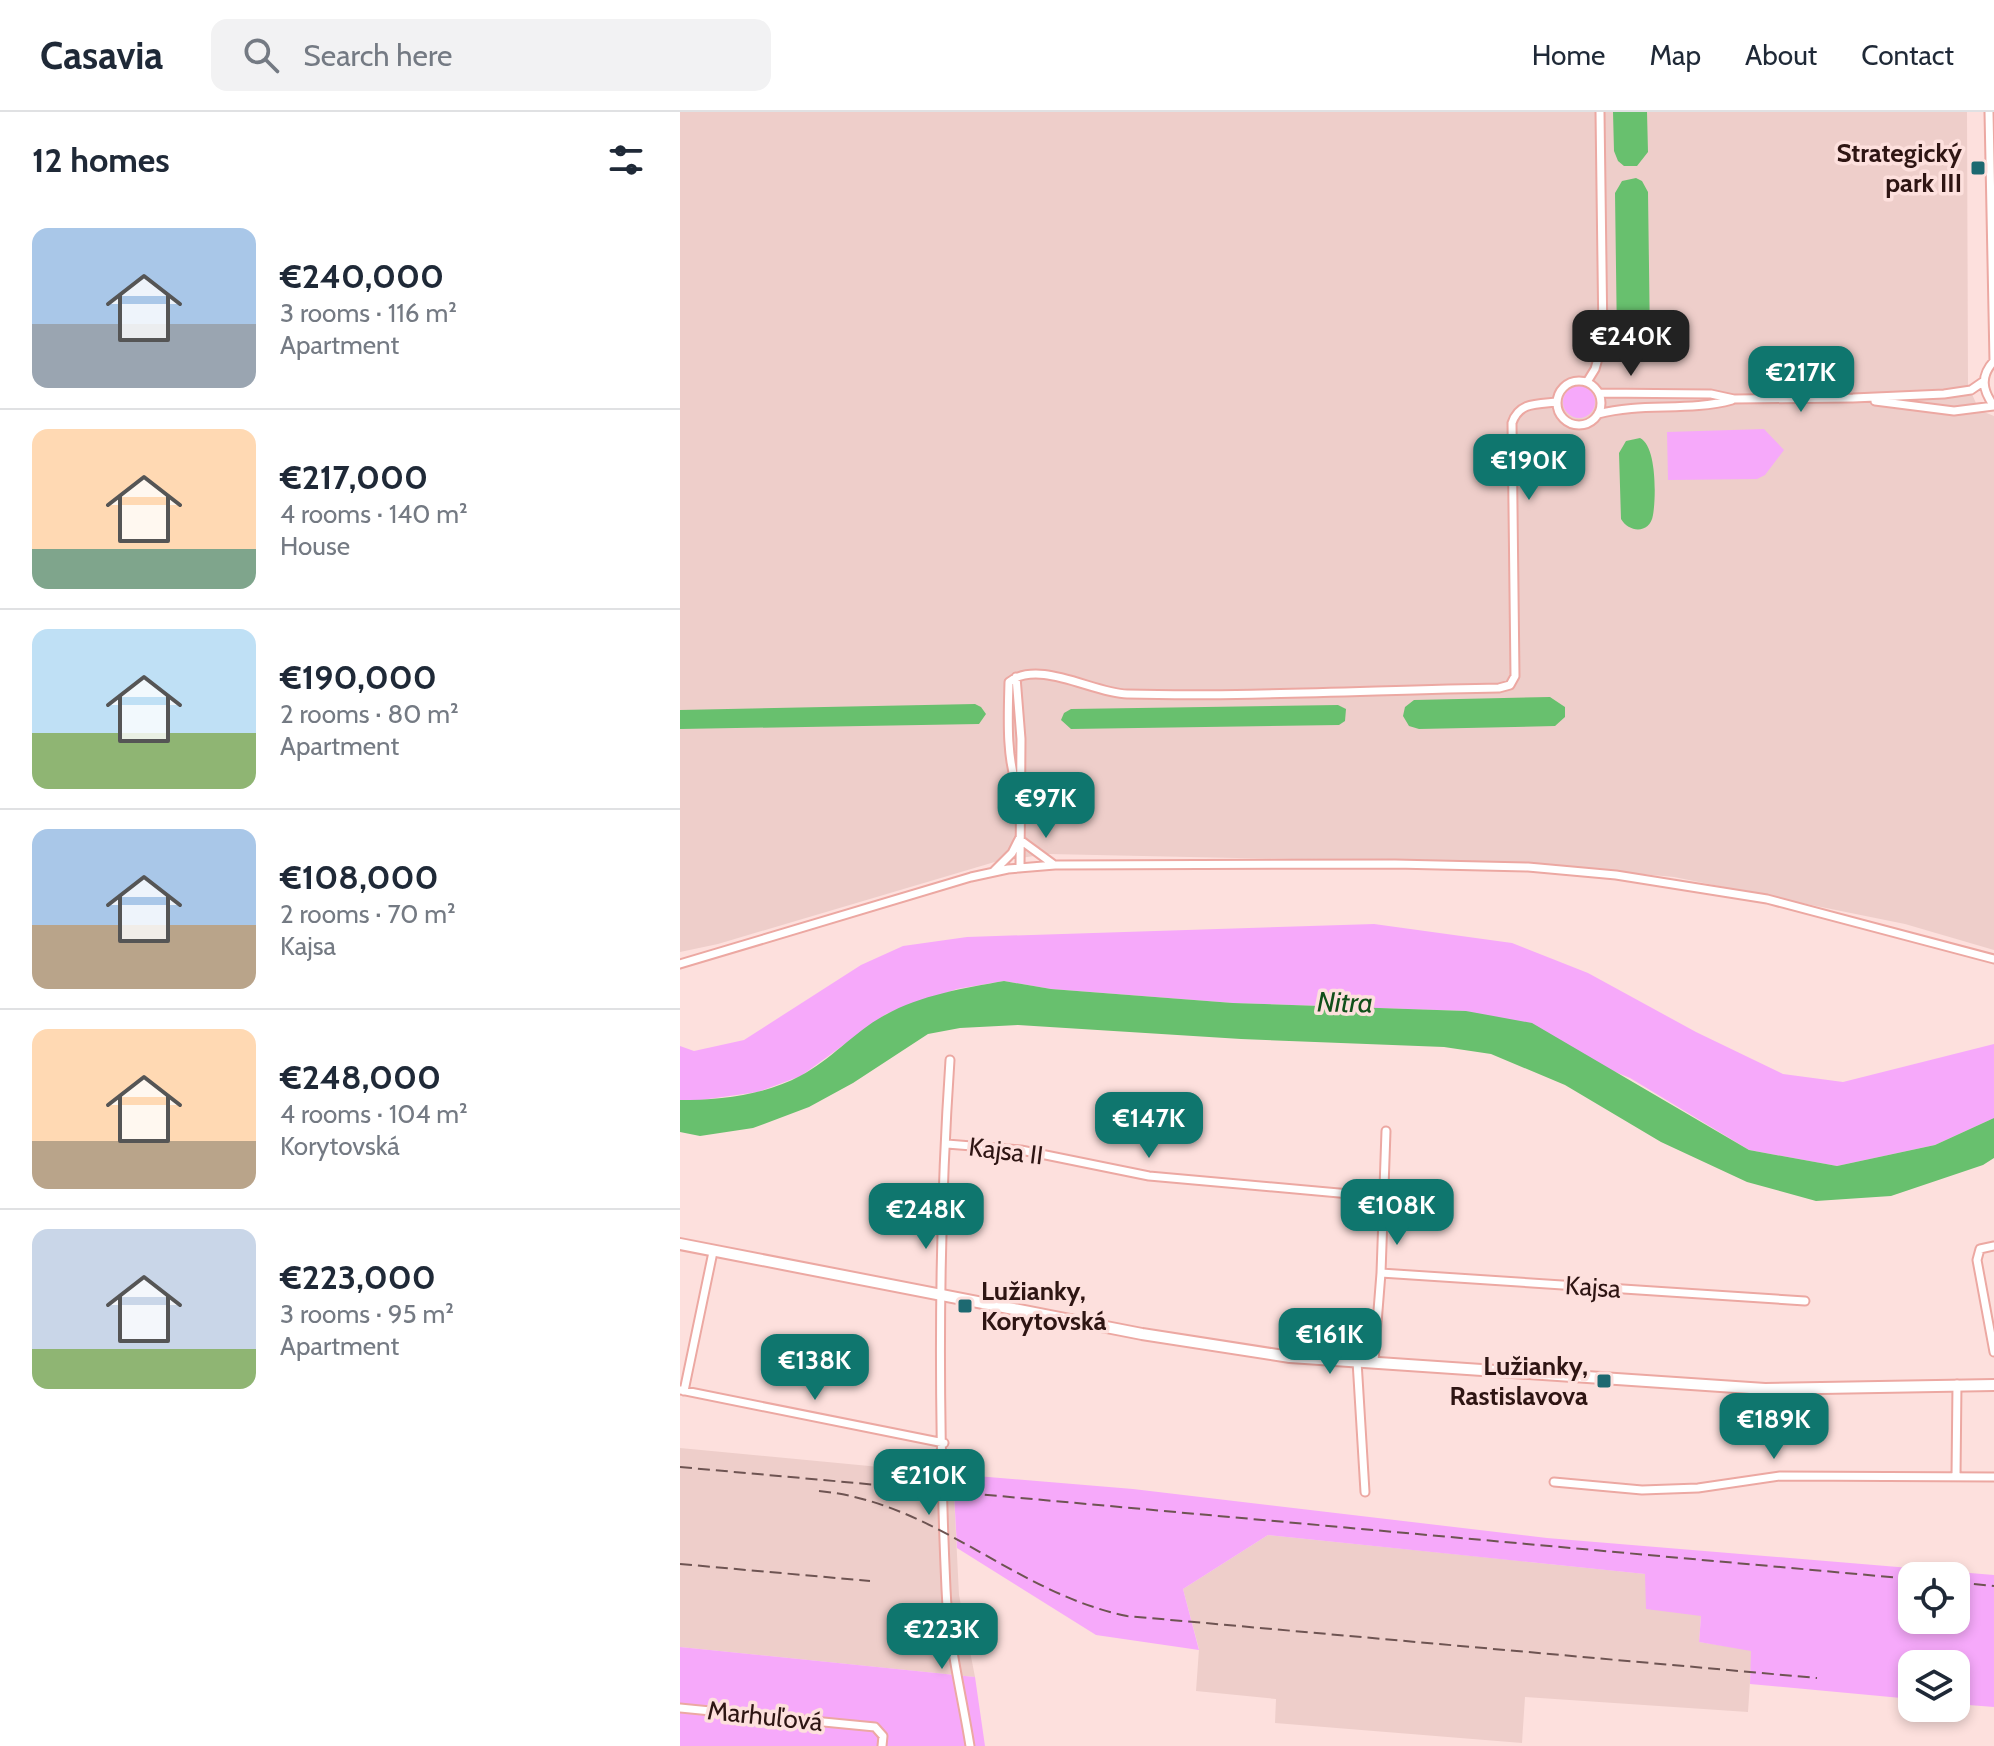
<!DOCTYPE html>
<meta charset="utf-8">
<style>
body{margin:0;font-family:Cabin,sans-serif;background:#f2f2f3;color:#1f2937;height:100vh;display:flex;flex-direction:column;font-size:30px;white-space:nowrap}
*{box-sizing:border-box;margin:0}
p{font-size:26px;color:#747a83}
.icon{flex:none;width:44px;height:44px;fill:none;stroke:currentColor;stroke-width:2;stroke-linecap:round;stroke-linejoin:round}
.map{position:relative;flex:1;overflow:hidden}
.details{display:flex;flex-direction:column;background:#fff;width:680px}
.details>*{flex:none}
.fabs{position:absolute;left:1218px;top:1450px;display:grid;gap:16px}
.fabs a{display:grid;place-items:center;width:72px;height:72px;border-radius:16px;background:#fff;box-shadow:0 4px 12px #0003;font-size:40px}
.price{position:absolute;translate:-50% -68px;padding:0 18px;border-radius:16px;background:#0f766e;color:#fff;font-size:26px;line-height:52px;filter:drop-shadow(0 2px 4px #0008)}
.price::after{content:'';position:absolute;left:50%;top:48px;width:24px;height:18px;margin-left:-12px;background:inherit;clip-path:polygon(0 0,100% 0,50% 100%)}
.price.on{background:#222;color:#fff}
ul{padding:0;list-style:none}
li{display:flex;align-items:center;gap:24px;height:200px;padding:0 32px}
li+li{border-top:2px solid #e0e1e3}
li span{display:grid;place-items:center;flex:none;width:224px;height:160px;border-radius:16px;color:#555}
li>.icon{margin-inline-start:auto}
span .icon{width:96px;height:96px;fill:#fffc;stroke-width:1}
li b{font-size:34px}
h2{display:flex;justify-content:space-between;align-items:center;height:96px;padding:0 32px;font-size:34px}
header{display:flex;align-items:center;gap:48px;box-sizing:border-box;height:112px;padding:0 40px;background:#fff;border-bottom:2px solid #e0e1e3}
header strong{font-size:38px}
nav{display:flex;gap:44px;margin-inline-start:auto;font-size:28px}
.search{width:560px;height:72px;background:#f2f2f3;display:flex;align-items:center;gap:20px;box-sizing:border-box;padding:0 28px;border-radius:16px;color:#747a83;font-size:30px}
main{display:flex;flex:1;min-height:0}
.map>svg:first-child{display:block}
.built{fill:#eececa}
.green{fill:#f6a9fa;fill-rule:evenodd}
.water{fill:#68c06e}
.lines{fill:none;stroke-linecap:round;stroke-linejoin:round}
.street-casing{stroke:#eca8a2;stroke-width:11}
.secondary-casing{stroke:#eca8a2;stroke-width:14}
.street{stroke:#fff;stroke-width:7}
.secondary{stroke:#fff;stroke-width:10}
.rail{stroke:#6e5452;stroke-width:2;stroke-dasharray:12 6;stroke-linecap:butt}
.poi-dot{fill:#1d6971;stroke:#fde0dd;stroke-width:3}
.labels{text-anchor:middle;stroke-width:7;stroke-linejoin:round;paint-order:stroke}
.poi-label{font-size:26px;font-weight:bold;fill:#2e1513;stroke:#fde0dd;text-anchor:end}
.street-label{font-size:26px;fill:#2e1513;stroke:#fde0dd}
.water-label{font-size:28px;font-style:italic;fill:#104f19;stroke:#fde0dd}
</style>
<header>
<strong>Casavia</strong>
<div class="search"><svg class="icon" aria-label="search" viewBox="0 0 24 24"><circle cx="10" cy="10" r="6"/><path d="M15 15l6 6"/></svg>Search here</div>
<nav><a>Home</a><a>Map</a><a>About</a><a>Contact</a></nav>
</header>
<main>
<section class="details">
<h2>12 homes<svg class="icon" aria-label="filters" viewBox="0 0 24 24"><path d="M4 7h16M4 17h16"/><circle cx="9" cy="7" r="2"/><circle cx="15" cy="17" r="2"/></svg></h2>
<ul>
<li><span style="background:linear-gradient(#a9c7e8 60%,#9aa5b1 0)"><svg class="icon" aria-label="home" viewBox="0 0 24 24"><path d="M3 11l9-7 9 7M6 9v11h12V9"/></svg></span><div><b>€240,000</b><p>3 rooms · 116 m²</p><p>Apartment</p></div></li>
<li><span style="background:linear-gradient(#ffd9b3 75%,#7fa58c 0)"><svg class="icon" aria-label="home" viewBox="0 0 24 24"><path d="M3 11l9-7 9 7M6 9v11h12V9"/></svg></span><div><b>€217,000</b><p>4 rooms · 140 m²</p><p>House</p></div></li>
<li><span style="background:linear-gradient(#bfe0f5 65%,#8fb573 0)"><svg class="icon" aria-label="home" viewBox="0 0 24 24"><path d="M3 11l9-7 9 7M6 9v11h12V9"/></svg></span><div><b>€190,000</b><p>2 rooms · 80 m²</p><p>Apartment</p></div></li>
<li><span style="background:linear-gradient(#a9c7e8 60%,#b9a48a 0)"><svg class="icon" aria-label="home" viewBox="0 0 24 24"><path d="M3 11l9-7 9 7M6 9v11h12V9"/></svg></span><div><b>€108,000</b><p>2 rooms · 70 m²</p><p>Kajsa</p></div></li>
<li><span style="background:linear-gradient(#ffd9b3 70%,#b9a48a 0)"><svg class="icon" aria-label="home" viewBox="0 0 24 24"><path d="M3 11l9-7 9 7M6 9v11h12V9"/></svg></span><div><b>€248,000</b><p>4 rooms · 104 m²</p><p>Korytovská</p></div></li>
<li><span style="background:linear-gradient(#c9d6e8 75%,#8fb573 0)"><svg class="icon" aria-label="home" viewBox="0 0 24 24"><path d="M3 11l9-7 9 7M6 9v11h12V9"/></svg></span><div><b>€223,000</b><p>3 rooms · 95 m²</p><p>Apartment</p></div></li>
</ul>
</section>
<div class="map">
<svg width="1314" height="1634" viewBox="0 0 1314 1634">
<rect width="100%" height="100%" fill="#fde0dd"/>
<path class="built" d="M0,0H1287L1288,273L1299,298L1314,304V838L1225,812L994,765L850,752L369,742L318,749L38,832L0,840Z
M0,1336L273,1362L279,1483L295,1565L0,1535Z
M588,1423L966,1462L1021,1504L1019,1530L1072,1538L1068,1600L845,1585L842,1631L595,1611L596,1587L516,1579L519,1537L503,1477Z"/>
<path class="green" d="M883 290a16 16 0 1 1 32 0a16 16 0 1 1-32 0Z
M1084,317L1104,338L1085,363L1077,367L988,368L987,320Z
M694,812L832,831L908,861L1016,920L1103,962L1163,970L1314,932V1006L1255,1033L1157,1054L1069,1038L950,966L786,899L553,891L371,877L324,869L277,877L206,902L121,964L78,980L21,988H0V934L14,939L64,928L181,853L223,834L287,825Z
M273,1362L453,1377L867,1426L1314,1463V1595L1276,1592V1552H1232V1587L1070,1572L1071,1539L1019,1530L1021,1504L966,1497L965,1462L588,1423L503,1477L519,1538L416,1523L277,1436ZM1232,1464H1276V1508H1232Z
M0,1535L295,1565L305,1634H0Z"/>
<path class="water" d="M933,0H967L968,40L957,54H944L938,49L934,39Z
M956,66L962,69L968,80L970,229L966,239L955,245L943,241L937,229L935,81L942,69Z
M960,326C977,334 976,386 973,403C970,422 949,421 941,407L939,341L946,329Z
M870,585L885,595V605L875,614L739,617L729,614L723,604L725,595L734,588Z
M295,592L301,595L306,602L299,612L0,617V598Z
M658,593L666,597L665,609L659,613L391,617L381,608L384,601L391,597Z
M324,869L371,877L553,891L786,899L852,911L1069,1038L1157,1054L1255,1033L1314,1006V1046L1303,1053L1211,1084L1136,1089L1067,1070L981,1030L885,973L811,942L764,935L561,927L338,913L280,916L248,922L173,971L129,995L73,1016L20,1024L0,1020V988C39,988 85,983 120,964C151,948 175,919 205,903C241,883 284,876 324,869Z"/>
<g class="lines">
<defs>
<path id="street" d="M1309,0L1314,249
M1314,249C1300,264 1302,278 1314,294
M877 291a22 22 0 1 1 44 0a22 22 0 1 1-44 0Z
M907,270L915,257L923,229L920,0
M919,281L1031,282L1054,287L1173,286L1264,282L1291,278L1304,269
M1195,289L1274,299L1314,294
M918,302C962,290 1008,300 1052,288
M336,565L341,627L340,756
M338,680C326,644 328,607 329,570C359,547 413,581 447,582C571,585 696,578 819,576L830,573L835,564L832,311C839,290 857,292 877,290
M339,727L373,752
M314,759L332,741L338,729
M0,852L291,765L328,757L375,753L715,752L848,755L936,763L1087,787L1314,847
M270,948C258,1124 258,1301 266,1477C268,1529 282,1583 290,1634
M267,1032L341,1038L469,1064L670,1082
M1314,1134L1300,1137L1297,1148L1314,1240
M701,1161L1125,1189
M677,1249L685,1380
M694,1249L701,1161L706,1019
M0,1278L264,1331
M4,1279L33,1140
M1276,1364L1277,1272
M874,1370L962,1378L1018,1376L1100,1364L1314,1365
M0,1596L195,1615L203,1624L202,1634"/>
<path id="secondary" d="M0,1132L462,1222L610,1245L1085,1277L1314,1273"/>
</defs>
<use href="#street" class="street-casing"/>
<use href="#secondary" class="secondary-casing"/>
<use href="#street" class="street"/>
<use href="#secondary" class="secondary"/>
<path class="rail" d="M0,1355L1232,1467
M139,1379C256,1390 334,1481 447,1504L1137,1566
M0,1452L190,1469
M1276,1470L1314,1474"/>
</g>
<g class="poi-dot">
<rect x="1290" y="48" width="16" height="16" rx="4"/>
<rect x="277" y="1186" width="16" height="16" rx="4"/>
<rect x="916" y="1261" width="16" height="16" rx="4"/>
</g>
<g class="labels">
<g class="poi-label">
<text x="1282" y="50">Strategický<tspan x="1282" dy="30">park III</tspan></text>
<text x="301" y="1188" text-anchor="start">Lužianky,<tspan x="301" dy="30">Korytovská</tspan></text>
<text x="908" y="1263">Lužianky,<tspan x="908" dy="30">Rastislavova</tspan></text>
</g>
<g class="street-label">
<text transform="translate(326 1039) rotate(7)" y="9">Kajsa II</text>
<text transform="translate(913 1175) rotate(4)" y="9">Kajsa</text>
<text transform="translate(85 1604) rotate(6)" y="9">Marhuľová</text>
</g>
<g class="water-label">
<text transform="translate(665 890) rotate(1)" y="10">Nitra</text>
</g>
</g>
</svg>
<div class="fabs">
<a><svg class="icon" aria-label="locate" viewBox="0 0 24 24"><circle cx="12" cy="12" r="6"/><path d="M12 2v4M12 18v4M2 12h4M18 12h4"/></svg></a>
<a><svg class="icon" aria-label="layers" viewBox="0 0 24 24"><path d="M12 4l9 5-9 5-9-5zM3 14l9 5 9-5"/></svg></a>
</div>
<b class="price on" style="left:951px;top:266px">€240K</b>
<b class="price" style="left:1121px;top:302px">€217K</b>
<b class="price" style="left:849px;top:390px">€190K</b>
<b class="price" style="left:366px;top:728px">€97K</b>
<b class="price" style="left:469px;top:1048px">€147K</b>
<b class="price" style="left:717px;top:1135px">€108K</b>
<b class="price" style="left:246px;top:1139px">€248K</b>
<b class="price" style="left:650px;top:1264px">€161K</b>
<b class="price" style="left:135px;top:1290px">€138K</b>
<b class="price" style="left:1094px;top:1349px">€189K</b>
<b class="price" style="left:249px;top:1405px">€210K</b>
<b class="price" style="left:262px;top:1559px">€223K</b>
</div>
</main>
